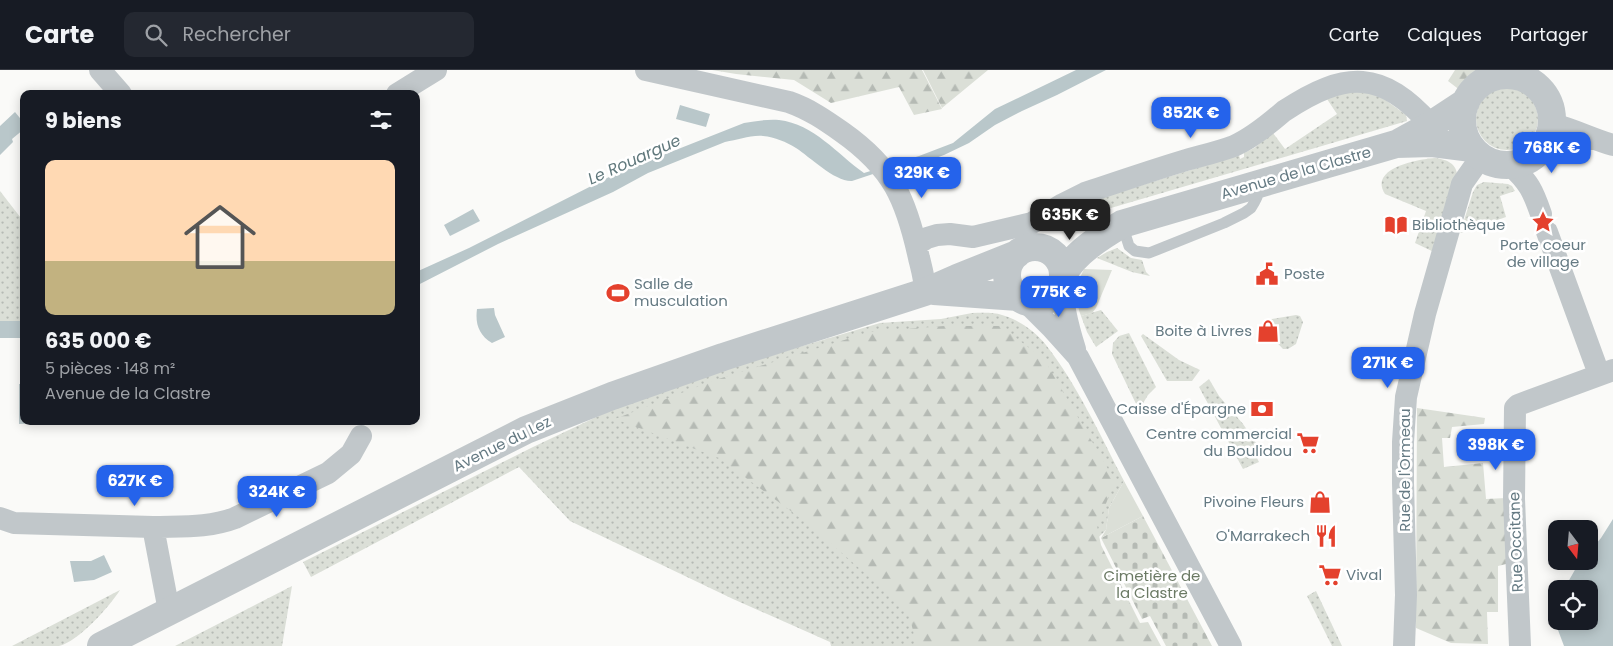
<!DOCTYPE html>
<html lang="fr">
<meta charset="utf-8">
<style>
body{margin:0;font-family:Poppins,sans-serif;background:#242831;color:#f1f3f6;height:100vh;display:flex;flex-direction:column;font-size:19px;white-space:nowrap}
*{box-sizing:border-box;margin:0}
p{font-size:16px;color:#9ea1a6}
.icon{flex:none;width:28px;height:28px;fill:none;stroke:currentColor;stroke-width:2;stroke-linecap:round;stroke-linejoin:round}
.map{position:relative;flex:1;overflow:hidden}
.panel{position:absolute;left:20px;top:20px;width:400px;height:335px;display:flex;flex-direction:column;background:#171b24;border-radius:10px;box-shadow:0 2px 12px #0003}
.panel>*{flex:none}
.needle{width:32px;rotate:164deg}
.buttons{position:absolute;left:1548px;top:450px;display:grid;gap:10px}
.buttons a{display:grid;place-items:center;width:50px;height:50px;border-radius:10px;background:#171b24;box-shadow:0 2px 12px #0003;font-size:25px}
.price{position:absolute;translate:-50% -42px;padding:0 11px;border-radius:10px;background:#2563eb;color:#fff;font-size:16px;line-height:32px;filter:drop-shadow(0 1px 2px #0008)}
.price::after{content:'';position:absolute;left:50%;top:30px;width:15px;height:11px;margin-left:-8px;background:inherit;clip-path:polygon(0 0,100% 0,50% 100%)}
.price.on{background:#222;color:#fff}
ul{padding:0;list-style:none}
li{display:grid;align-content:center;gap:10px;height:265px;padding:0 25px}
li span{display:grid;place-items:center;height:155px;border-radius:10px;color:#555}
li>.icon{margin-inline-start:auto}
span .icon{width:90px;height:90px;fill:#fffc;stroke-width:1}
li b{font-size:21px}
h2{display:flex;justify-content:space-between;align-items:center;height:60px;padding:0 25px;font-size:21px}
header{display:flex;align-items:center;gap:30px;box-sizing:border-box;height:70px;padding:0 25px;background:#171b24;border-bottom:1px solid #363941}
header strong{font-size:24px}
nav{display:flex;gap:28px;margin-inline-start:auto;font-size:18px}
.search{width:350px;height:45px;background:#242831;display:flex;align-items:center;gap:12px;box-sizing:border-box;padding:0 18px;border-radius:10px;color:#9ea1a6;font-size:19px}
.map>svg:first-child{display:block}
.grass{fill:url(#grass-dots)}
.forest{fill:url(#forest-firs)}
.cemetery{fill:url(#cemetery-stones)}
.green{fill:#dbdfd7}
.water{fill:#b9c7ca}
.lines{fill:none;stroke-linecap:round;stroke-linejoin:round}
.service{stroke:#c1c7ca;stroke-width:11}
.minor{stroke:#c1c7ca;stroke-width:22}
.tertiary{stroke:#c1c7ca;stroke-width:28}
.labels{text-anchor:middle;stroke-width:5;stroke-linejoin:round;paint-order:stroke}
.street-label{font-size:15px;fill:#657a83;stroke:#fff}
.poi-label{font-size:15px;fill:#657a83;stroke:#fff;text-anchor:end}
.park-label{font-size:15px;fill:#6b7a64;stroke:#fff}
.water-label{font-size:16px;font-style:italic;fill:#60787c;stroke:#fff}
</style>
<header>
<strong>Carte</strong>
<div class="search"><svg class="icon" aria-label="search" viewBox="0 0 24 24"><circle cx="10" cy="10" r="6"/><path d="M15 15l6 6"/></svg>Rechercher</div>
<nav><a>Carte</a><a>Calques</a><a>Partager</a></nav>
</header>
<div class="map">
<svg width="1613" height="576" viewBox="0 0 1613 576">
<defs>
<pattern id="grass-dots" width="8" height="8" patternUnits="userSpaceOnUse" patternTransform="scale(1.25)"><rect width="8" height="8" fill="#dbdfd7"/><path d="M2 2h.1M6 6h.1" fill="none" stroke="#b5bab4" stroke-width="1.8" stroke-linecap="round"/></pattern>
<pattern id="forest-firs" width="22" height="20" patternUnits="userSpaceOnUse" patternTransform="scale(1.25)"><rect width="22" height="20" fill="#dbdfd7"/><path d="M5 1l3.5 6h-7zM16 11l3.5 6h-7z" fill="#b5bab4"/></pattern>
<pattern id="cemetery-stones" width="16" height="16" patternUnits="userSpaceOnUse" patternTransform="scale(1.25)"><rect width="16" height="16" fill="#dbdfd7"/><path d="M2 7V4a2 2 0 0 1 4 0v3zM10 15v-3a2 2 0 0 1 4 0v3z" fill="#b5bab4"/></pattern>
</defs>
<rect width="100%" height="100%" fill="#fafaf8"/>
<path class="grass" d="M1365,15L1406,45L1407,51L1087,145L1080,138L1110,125L1239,85L1240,89L1244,87V83L1254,78L1273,63L1285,79L1337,44L1325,26Z
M1476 49a31 31 0 1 1 62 0a31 31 0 1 1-62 0Z
M1435,88C1445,89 1456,93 1457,104L1436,183L1415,173L1426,141L1385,124C1368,98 1419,89 1435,88Z
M1484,112L1508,114L1512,116L1515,121L1500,126L1506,147L1460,163L1473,122L1477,115Z
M0,121L24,152V251H0Z
M1117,178L1131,188L1142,190L1146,202L1150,206L1132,202L1097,188L1107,182Z
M1101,240L1118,261L1096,277L1087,262L1081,246Z
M972,243C981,243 993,242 1002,245C1018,249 1036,262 1046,275C1078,316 1100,365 1124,411L1109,438L1106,460L1058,507L1013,576H831L830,572L733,529L570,451L519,397L311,507L303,492L533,377L630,331L755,290L880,253L941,249Z
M1296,245L1300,246L1303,252L1296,274L1288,279H1283L1266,261L1265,254L1272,249Z
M1129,263L1156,317L1148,325L1139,340L1112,284L1113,273L1119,266Z
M1143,264L1179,290L1200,300L1192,311H1167L1141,266Z
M1209,309L1219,326L1243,354L1259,377L1253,380L1259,392L1243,399L1199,317Z
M292,516L282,576H175Z
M120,520C110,536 78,572 59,576C49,576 23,576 12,576Z
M1316,521L1342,576H1332L1307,526Z"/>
<path class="forest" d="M712,0H922L942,39L914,45L899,17L831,33L794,10L736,4Z
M923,0H988L942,38Z
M1455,0H1481L1461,21L1448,11Z
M944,256H1000L1044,289L1115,411L1097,456L1101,475L1140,553L1148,552L1161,576H917L908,541L811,456L719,388L615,349L712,311L870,262Z
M1417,338L1485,348L1484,354L1452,357L1450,368H1442L1444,397L1483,393L1486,429L1506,428V494L1498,496V542H1487L1488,574L1451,573L1416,558Z"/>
<path class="cemetery" d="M1143,446L1212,576H1166L1150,546L1142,549L1101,468Z"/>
<path class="green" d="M1084,199L1112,200L1096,238L1092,243L1081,246C1075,231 1076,214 1084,199Z
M1124,411L1143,446L1101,468L1106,460L1109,438Z"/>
<path class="water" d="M1076,0H1106L1057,25L1022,41L995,55L969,73L944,85L922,93L894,97L852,111C835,112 810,87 796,78C786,72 775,67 763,66C750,65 738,70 725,72L648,103L613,122L498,174L416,216V202L469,178L615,104L744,53C756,51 768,49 779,50C814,54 837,84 864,103L919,86L953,73L995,39Z
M680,35L710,44L706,57L676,49Z
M15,42L24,53V59L12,69L13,72L0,85V56Z
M473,139L480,151L450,166L444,155Z
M494,238L495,245L505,267L492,273C479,265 475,254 477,239Z
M0,251H24V268H0Z
M19,314H24V351H39V353L19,354Z
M1613,449V576H1564L1558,560L1557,551H1589V519H1564L1580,491H1589V482L1601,468Z
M104,485L112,502L94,510L74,512L70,491H91Z"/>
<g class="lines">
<path class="service" d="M1122,154L1129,176L1135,181L1149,183L1224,153L1244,143L1251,138L1254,133L1257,127L1259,115"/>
<path class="minor" d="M100,0L121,24
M646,0L789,32C809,39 825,50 842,62C893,98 906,129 919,188C922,200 925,210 925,222
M397,24L436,0
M1552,54C1573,59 1592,69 1613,75
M1543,78L1590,68
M1510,95C1529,112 1533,121 1541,144
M1547,162L1599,304
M917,174L927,168L937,165L950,164L973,167L1032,153L1063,134L1085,123C1118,112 1150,101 1183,91C1200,86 1218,82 1234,76C1252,68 1269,54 1284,41C1346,0 1382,0 1431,55
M1062,211C1062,235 1068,257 1075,279
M1025,231L1051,257L1078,287L1231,576
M0,448L14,453L153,457L169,541
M153,457C181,456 209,458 235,448L328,403L351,384L361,366
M1404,576L1406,525L1403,413V372L1406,327L1425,244L1459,125L1462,114L1481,87
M1520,576L1514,429L1515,338L1518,335L1613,300"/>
<path class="tertiary" d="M1462 50a45 45 0 1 1 90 0a45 45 0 1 1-90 0Z
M1400,72L1431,55L1466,32
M1007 205a28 28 0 1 1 56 0a28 28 0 1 1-56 0Z
M1063,205C1074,183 1102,166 1122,154L1396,74L1432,73L1472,78
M934,221L1018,227
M101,576L526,360L612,326L723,287L925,222L957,208L1017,184"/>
</g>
<defs>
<symbol id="sight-bare" viewBox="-9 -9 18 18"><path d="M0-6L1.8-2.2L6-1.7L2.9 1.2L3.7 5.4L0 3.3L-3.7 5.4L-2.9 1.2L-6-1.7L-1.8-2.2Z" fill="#e4412d" stroke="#fff" stroke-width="2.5" paint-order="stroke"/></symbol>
<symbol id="library-bare" viewBox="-9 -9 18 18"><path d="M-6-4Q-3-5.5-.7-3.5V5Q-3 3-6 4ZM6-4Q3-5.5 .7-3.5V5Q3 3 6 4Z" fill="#e4412d" stroke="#fff" stroke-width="2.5" paint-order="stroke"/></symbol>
<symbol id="civic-bare" viewBox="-9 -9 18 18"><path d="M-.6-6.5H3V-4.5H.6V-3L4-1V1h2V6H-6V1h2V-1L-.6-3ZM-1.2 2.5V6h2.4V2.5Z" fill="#e4412d" stroke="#fff" stroke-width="2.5" paint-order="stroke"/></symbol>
<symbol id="stadium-bare" viewBox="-9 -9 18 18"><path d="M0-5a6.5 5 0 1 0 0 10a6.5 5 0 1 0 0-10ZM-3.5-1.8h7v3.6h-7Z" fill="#e4412d" stroke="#fff" stroke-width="2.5" paint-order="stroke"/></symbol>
<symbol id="shop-bare" viewBox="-9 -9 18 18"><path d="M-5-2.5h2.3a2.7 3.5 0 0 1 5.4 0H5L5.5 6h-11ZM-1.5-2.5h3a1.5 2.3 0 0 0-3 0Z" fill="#e4412d" stroke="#fff" stroke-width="2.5" paint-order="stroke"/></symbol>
<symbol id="bank-bare" viewBox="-9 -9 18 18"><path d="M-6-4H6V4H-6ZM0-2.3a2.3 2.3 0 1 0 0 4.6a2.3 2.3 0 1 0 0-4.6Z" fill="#e4412d" stroke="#fff" stroke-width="2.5" paint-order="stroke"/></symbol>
<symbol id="supermarket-bare" viewBox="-9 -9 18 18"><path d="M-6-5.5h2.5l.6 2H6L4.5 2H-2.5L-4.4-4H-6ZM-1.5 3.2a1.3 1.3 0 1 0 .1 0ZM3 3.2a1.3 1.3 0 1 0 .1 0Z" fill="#e4412d" stroke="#fff" stroke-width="2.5" paint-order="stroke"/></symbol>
<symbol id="restaurant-bare" viewBox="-9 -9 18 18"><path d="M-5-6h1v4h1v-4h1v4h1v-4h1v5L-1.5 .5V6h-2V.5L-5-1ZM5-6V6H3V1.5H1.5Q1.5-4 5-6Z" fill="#e4412d" stroke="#fff" stroke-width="2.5" paint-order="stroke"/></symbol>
</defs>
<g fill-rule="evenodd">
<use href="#sight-bare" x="1527" y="136" width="32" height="32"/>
<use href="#library-bare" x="1380" y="139" width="32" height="32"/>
<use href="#civic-bare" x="1251" y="188" width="32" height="32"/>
<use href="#stadium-bare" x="602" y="207" width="32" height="32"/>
<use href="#shop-bare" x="1252" y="245" width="32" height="32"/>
<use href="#bank-bare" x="1246" y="323" width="32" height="32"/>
<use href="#supermarket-bare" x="1292" y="357" width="32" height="32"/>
<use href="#shop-bare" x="1304" y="416" width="32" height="32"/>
<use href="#restaurant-bare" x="1310" y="450" width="32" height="32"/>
<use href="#supermarket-bare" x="1314" y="489" width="32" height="32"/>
</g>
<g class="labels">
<g class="street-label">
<text transform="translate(1296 103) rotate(-16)" y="5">Avenue de la Clastre</text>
<text transform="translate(502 374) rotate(-26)" y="5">Avenue du Lez</text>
<text transform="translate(1405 400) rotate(-90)" y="5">Rue de l'Ormeau</text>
<text transform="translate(1516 472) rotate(-92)" y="5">Rue Occitane</text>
</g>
<g class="poi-label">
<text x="1412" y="160" text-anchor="start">Bibliothèque</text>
<text x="1543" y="180" text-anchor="middle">Porte coeur<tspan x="1543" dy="17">de village</tspan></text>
<text x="1284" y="209" text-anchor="start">Poste</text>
<text x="634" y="219" text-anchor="start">Salle de<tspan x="634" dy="17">musculation</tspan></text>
<text x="1252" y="266">Boite à Livres</text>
<text x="1246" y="344">Caisse d'Épargne</text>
<text x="1292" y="369">Centre commercial<tspan x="1292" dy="17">du Boulidou</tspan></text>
<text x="1304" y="437">Pivoine Fleurs</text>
<text x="1310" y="471">O'Marrakech</text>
<text x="1346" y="510" text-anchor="start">Vival</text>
</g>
<g class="park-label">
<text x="1152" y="511">Cimetière de<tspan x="1152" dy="17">la Clastre</tspan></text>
</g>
<g class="water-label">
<text transform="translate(634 89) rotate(-24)" y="6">Le Rouargue</text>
</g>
</g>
</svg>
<div class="buttons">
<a><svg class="needle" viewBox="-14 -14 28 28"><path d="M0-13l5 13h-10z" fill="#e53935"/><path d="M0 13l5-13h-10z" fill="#9ea1a6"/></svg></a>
<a><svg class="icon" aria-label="locate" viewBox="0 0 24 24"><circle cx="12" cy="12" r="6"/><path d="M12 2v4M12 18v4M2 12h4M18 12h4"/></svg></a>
</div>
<b class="price" style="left:1191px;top:69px">852K €</b>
<b class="price" style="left:1552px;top:104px">768K €</b>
<b class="price" style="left:922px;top:129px">329K €</b>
<b class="price on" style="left:1070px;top:171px">635K €</b>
<b class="price" style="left:1059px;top:248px">775K €</b>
<b class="price" style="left:1388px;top:319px">271K €</b>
<b class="price" style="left:1496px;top:401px">398K €</b>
<b class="price" style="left:135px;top:437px">627K €</b>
<b class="price" style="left:277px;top:448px">324K €</b>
<section class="panel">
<h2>9 biens<svg class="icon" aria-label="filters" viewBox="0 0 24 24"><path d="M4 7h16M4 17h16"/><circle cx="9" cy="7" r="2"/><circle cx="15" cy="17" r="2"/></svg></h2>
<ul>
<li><span style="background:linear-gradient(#ffd9b3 65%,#c2b280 0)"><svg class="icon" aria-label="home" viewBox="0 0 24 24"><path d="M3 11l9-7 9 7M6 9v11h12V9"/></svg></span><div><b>635 000 €</b><p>5 pièces · 148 m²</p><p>Avenue de la Clastre</p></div></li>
</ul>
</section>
</div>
